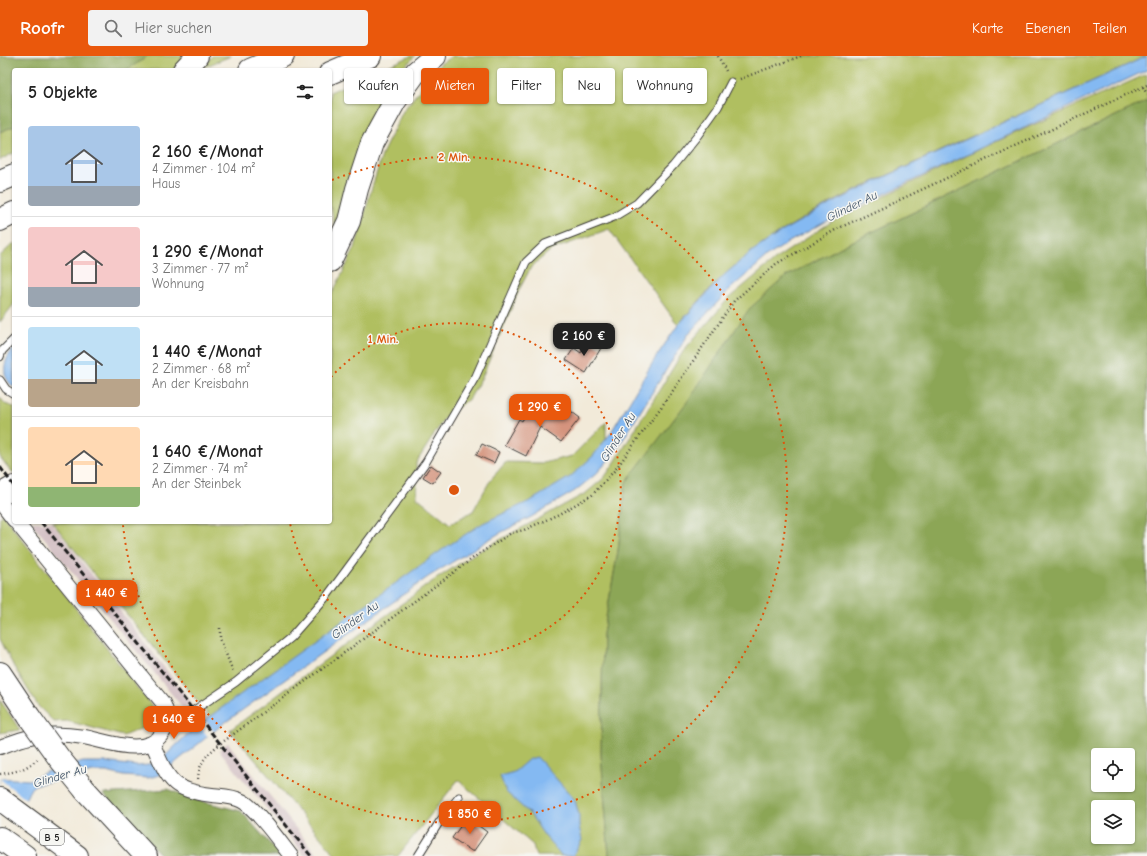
<!DOCTYPE html>
<html lang="de">
<meta charset="utf-8">
<style>
body{margin:0;font-family:"Comic Neue",sans-serif;background:#f2f2f2;color:#222;height:100vh;display:flex;flex-direction:column;font-size:15px;white-space:nowrap}
*{box-sizing:border-box;margin:0}
p{font-size:13px;color:#767676}
.icon{flex:none;width:22px;height:22px;fill:none;stroke:currentColor;stroke-width:2;stroke-linecap:round;stroke-linejoin:round}
.map{position:relative;flex:1;overflow:hidden}
.sheet{position:absolute;left:12px;top:12px;width:320px;height:456px;display:flex;flex-direction:column;background:#fff;border-radius:4px;box-shadow:0 1px 3px #0004}
.sheet>*{flex:none}
.top-card{position:absolute;left:344px;top:12px;width:380px;height:36px;display:flex;gap:8px}
.fabs{position:absolute;left:1091px;top:692px;display:grid;gap:8px}
.fabs a{display:grid;place-items:center;width:44px;height:44px;border-radius:4px;background:#fff;box-shadow:0 1px 3px #0004;font-size:20px}
.price{position:absolute;translate:-50% -34px;padding:0 9px;border-radius:8px;background:#ea580c;color:#fff;font-size:13px;line-height:26px;filter:drop-shadow(0 1px 2px #0008)}
.price::after{content:'';position:absolute;left:50%;top:24px;width:12px;height:9px;margin-left:-6px;background:inherit;clip-path:polygon(0 0,100% 0,50% 100%)}
.price.active{background:#222;color:#fff}
ul{padding:0;list-style:none}
li{display:flex;align-items:center;gap:12px;height:100px;padding:0 16px}
li+li{border-top:1px solid #e0e0e0}
li span{display:grid;place-items:center;flex:none;width:112px;height:80px;border-radius:4px;color:#555}
li>.icon{margin-inline-start:auto}
span .icon{width:48px;height:48px;fill:#fffc;stroke-width:1}
li b{font-size:17px}
h2{display:flex;justify-content:space-between;align-items:center;height:48px;padding:0 16px;font-size:17px}
.tag{padding:0 14px;border-radius:4px;background:#fff;box-shadow:0 1px 3px #0004;font-size:14px;line-height:36px}
.tag.active{background:#ea580c;color:#fff}
header{display:flex;align-items:center;gap:24px;box-sizing:border-box;height:56px;padding:0 20px;background:#ea580c;color:#fff}
header strong{font-size:19px}
nav{display:flex;gap:22px;margin-inline-start:auto;font-size:14px}
.search{width:280px;height:36px;background:#f2f2f2;display:flex;align-items:center;gap:10px;box-sizing:border-box;padding:0 14px;border-radius:4px;color:#767676;font-size:15px}
.map>svg:first-child{display:block}
.industrial{fill:#d2bec2}
.green{fill:#b0bf61;stroke:#666e3e}
.forest{fill:#8ca657;stroke:#54613a;fill-rule:evenodd}
.water{fill:#84b9f2;stroke:#506a87}
.pier{fill:#f2ead9}
.building{fill:#d5947e}
.lines{fill:none;stroke-linecap:round;stroke-linejoin:round}
.lane-casing{stroke:#3c3b38;stroke-width:9}
.street-casing{stroke:#3c3b38;stroke-width:16}
.highway-casing{stroke:#3c3b38;stroke-width:24}
.path{stroke:#3c3b38;stroke-width:2.5;stroke-dasharray:1 3;stroke-linecap:butt}
.lane{stroke:#fff;stroke-width:7}
.street{stroke:#fff;stroke-width:14}
.highway{stroke:#fff;stroke-width:22}
.rail{stroke:#1c1c1c;stroke-width:3;stroke-dasharray:6 3;stroke-linecap:butt}
.highway-bridge-casing{stroke:#3c3b38;stroke-width:24;stroke-linecap:butt}
.highway-bridge{stroke:#fff;stroke-width:22}
.ring{fill:none;stroke:#de560d;stroke-width:2;stroke-dasharray:2 4}
.labels{text-anchor:middle;stroke-width:3;stroke-linejoin:round;paint-order:stroke}
.shield{fill:#f6f6f2;stroke:#5d5d5c;stroke-width:1}
.shield-label{font-size:10px;font-weight:bold;fill:#1c1c1c}
.water-label{font-size:12px;font-style:italic;fill:#405367;stroke:#f6f6f2}
.centre{fill:#de560d;stroke:#f6f6f2;stroke-width:2}
.ring-label{font-size:12px;text-anchor:middle;font-weight:bold;fill:#de560d;stroke:#f6f6f2;stroke-width:3;stroke-linejoin:round;paint-order:stroke}
</style>
<header>
<strong>Roofr</strong>
<div class="search"><svg class="icon" aria-label="search" viewBox="0 0 24 24"><circle cx="10" cy="10" r="6"/><path d="M15 15l6 6"/></svg>Hier suchen</div>
<nav><a>Karte</a><a>Ebenen</a><a>Teilen</a></nav>
</header>
<div class="map">
<svg width="1147" height="800" viewBox="0 0 1147 800">
<rect width="100%" height="100%" fill="#f6f6f2"/>
<filter id="ink" filterUnits="userSpaceOnUse"><feTurbulence type="fractalNoise" baseFrequency=".025" numOctaves="2"/><feDisplacementMap in="SourceGraphic" scale="8" xChannelSelector="R" yChannelSelector="G"/><feConvolveMatrix kernelMatrix="1 2 1 2 8 2 1 2 1" color-interpolation-filters="sRGB"/></filter>
<filter id="wash" filterUnits="userSpaceOnUse"><feTurbulence type="fractalNoise" baseFrequency=".012" numOctaves="4" result="noise"/><feDisplacementMap in="SourceGraphic" scale="16" xChannelSelector="R" yChannelSelector="G"/><feGaussianBlur stdDeviation="0.9" result="paint"/><feColorMatrix in="noise" values="0 0 0 0 0 0 0 0 0 0 0 0 0 0 0 0 0 1.4 0 .05"/><feComposite in="paint" operator="in"/></filter>
<g filter="url(#wash)">
<rect width="100%" height="100%" fill="#f2ead9"/>
<path class="industrial" d="M31,466H51L192,647L183,652Z
M228,687L318,800H305L219,694Z"/>
<path class="green" d="M147,0H187L174,14H126L144,3Z
M212,0H231L204,11Z
M411,0H415L389,28L374,62L336,175L330,148V36Z
M452,0H1147C1074,33 1002,67 929,100C869,128 804,156 751,197C723,217 700,243 678,269L609,173L551,194L531,211L520,232L482,321L470,342L446,360L416,407L417,441L450,468L473,455L491,423L506,406L543,407L572,400L606,366V386L584,417L504,460L211,662L52,466H330V240L333,236L355,192L370,138L383,96L403,55L440,8Z
M1147,18V45L845,189L785,221L626,426L618,495L603,578L601,698L609,800H536L533,789L458,724L398,800H336L230,674L430,527L474,498L586,437L604,422L615,406L684,294L729,242L777,202L831,166L991,88Z
M14,70V97L0,104V76Z
M14,187V248L0,266V200Z
M0,341L5,348L14,351V417L10,414L0,401Z
M3,459L154,653L156,662L152,668L123,680L67,665L54,666L38,650L14,611L0,583V461Z
M0,644L20,674L0,677Z"/>
<path class="forest" d="M0,0H147L144,3L126,14H14V70L0,76Z
M1147,45V800H609L601,698L603,578L618,495L626,426L687,346L749,253L785,221L845,189ZM1098,699H1128V729H1098ZM1098,751H1128V781H1098Z
M168,733L201,745L241,755L281,800H162L103,738Z"/>
<path class="water" d="M1147,0V14L829,164L789,186L768,200L730,233L689,277L619,390L606,407L596,418L575,435L531,461L498,478L428,521L223,668L160,719L148,722L124,720L106,716H93L35,729L31,732L26,742L0,758V722L30,724L46,716L83,706H105L137,710L148,709L165,700L195,671L446,491L483,467L532,444L570,421L593,400L610,378L656,301L678,269L723,220L751,196L786,173L825,151L885,121Z
M14,292V331C0,321 3,304 14,292Z
M537,701L575,744L579,759V770L582,784L573,800H562L544,779L530,758L506,736L500,720L514,716L529,703Z"/>
<path class="pier" d="M204,663L215,677L209,682L198,668Z
M0,723L27,744L3,758L0,755Z"/>
<g id="blocks">
<path class="building" d="M591,286L601,292L586,317L566,304L574,292L581,297L586,287L589,289Z
M533,346L561,361L568,353L580,362L561,386L540,371L526,400L504,389L519,363L522,365Z
M482,388L499,396L494,407L476,399Z
M431,409L441,416L433,427L423,421Z
M467,761L487,776L473,796L452,782Z"/>
</g>
</g>
<g filter="url(#ink)">
<use href="#blocks" fill-opacity="0" stroke="#3c3b38" stroke-width="1"/>
<g class="lines">
<defs>
<path id="lane" d="M0,301L2,295L14,283
M0,324L6,333L14,338
M168,663L193,655L236,626L291,581L327,540L426,406L476,320L526,206L545,188L614,161L637,147L673,110L698,79L718,51L731,26
M418,800L440,765L459,741"/>
<path id="street" d="M0,446L14,464
M152,687C169,723 169,734 212,739C222,740 233,740 242,745C256,752 280,786 291,800
M0,691C13,686 28,680 41,679C54,678 72,679 84,681C107,685 145,702 162,678C170,668 168,658 163,647L16,466"/>
<path id="highway" d="M184,14L197,0
M250,14L283,0
M330,17L370,0
M0,125L14,119
M0,164L14,157
M330,205L349,165L357,133L372,87L395,45L416,16L435,0
M0,439L14,431
M0,617L30,662
M85,734L146,800
M0,743L77,800
M0,782L25,800"/>
</defs>
<use href="#lane" class="lane-casing"/>
<use href="#street" class="street-casing"/>
<use href="#highway" class="highway-casing"/>
<path class="path" d="M718,0L727,17
M740,23L801,0
M1143,31L1147,38
M220,572V582L233,616
M0,718C17,716 26,713 39,702
M198,723C199,706 207,698 220,688L476,500L511,477L524,474L559,458L592,439L615,414L670,339L734,245L776,208L837,173L1147,29"/>
<use href="#lane" class="lane"/>
<use href="#street" class="street"/>
<use href="#highway" class="highway"/>
<path class="rail" d="M0,411L14,430
M41,466L311,800"/>
<defs>
<path id="highway-bridge" d="M30,662L59,702L85,734"/>
</defs>
<use href="#highway-bridge" class="highway-bridge-casing"/>
<use href="#highway-bridge" class="highway-bridge"/>
</g>
</g>
<g class="ring">
<path d="M331 321A167 167 0 1 1 290 467"/>
<path d="M332 124A333 333 0 1 1 123 469"/>
</g>
<g class="labels">
<rect class="shield" x="40" y="773" width="24" height="16" rx="3"/>
<g class="shield-label">
<text x="52" y="785">B 5</text>
</g>
<g class="water-label">
<text transform="translate(852 150) rotate(-26)" y="4">Glinder Au</text>
<text transform="translate(618 381) rotate(-58)" y="4">Glinder Au</text>
<text transform="translate(355 564) rotate(-36)" y="4">Glinder Au</text>
<text transform="translate(60 720) rotate(-16)" y="4">Glinder Au</text>
</g>
</g>
<circle cx="454" cy="434" r="6" class="centre"/>
<g class="ring-label">
<text x="454" y="105">2 Min.</text>
<text x="383" y="287">1 Min.</text>
</g>
</svg>
<div class="fabs">
<a><svg class="icon" aria-label="locate" viewBox="0 0 24 24"><circle cx="12" cy="12" r="6"/><path d="M12 2v4M12 18v4M2 12h4M18 12h4"/></svg></a>
<a><svg class="icon" aria-label="layers" viewBox="0 0 24 24"><path d="M12 4l9 5-9 5-9-5zM3 14l9 5 9-5"/></svg></a>
</div>
<b class="price active" style="left:584px;top:301px">2 160 €</b>
<b class="price" style="left:540px;top:372px">1 290 €</b>
<b class="price" style="left:107px;top:558px">1 440 €</b>
<b class="price" style="left:174px;top:684px">1 640 €</b>
<b class="price" style="left:470px;top:779px">1 850 €</b>
<div class="top-card">
<a class="tag">Kaufen</a>
<a class="tag active">Mieten</a>
<a class="tag">Filter</a>
<a class="tag">Neu</a>
<a class="tag">Wohnung</a>
</div>
<section class="sheet">
<h2>5 Objekte<svg class="icon" aria-label="filters" viewBox="0 0 24 24"><path d="M4 7h16M4 17h16"/><circle cx="9" cy="7" r="2"/><circle cx="15" cy="17" r="2"/></svg></h2>
<ul>
<li><span style="background:linear-gradient(#a9c7e8 75%,#9aa5b1 0)"><svg class="icon" aria-label="home" viewBox="0 0 24 24"><path d="M3 11l9-7 9 7M6 9v11h12V9"/></svg></span><div><b>2 160 €/Monat</b><p>4 Zimmer · 104 m²</p><p>Haus</p></div></li>
<li><span style="background:linear-gradient(#f6c9c9 75%,#9aa5b1 0)"><svg class="icon" aria-label="home" viewBox="0 0 24 24"><path d="M3 11l9-7 9 7M6 9v11h12V9"/></svg></span><div><b>1 290 €/Monat</b><p>3 Zimmer · 77 m²</p><p>Wohnung</p></div></li>
<li><span style="background:linear-gradient(#bfe0f5 65%,#b9a48a 0)"><svg class="icon" aria-label="home" viewBox="0 0 24 24"><path d="M3 11l9-7 9 7M6 9v11h12V9"/></svg></span><div><b>1 440 €/Monat</b><p>2 Zimmer · 68 m²</p><p>An der Kreisbahn</p></div></li>
<li><span style="background:linear-gradient(#ffd9b3 75%,#8fb573 0)"><svg class="icon" aria-label="home" viewBox="0 0 24 24"><path d="M3 11l9-7 9 7M6 9v11h12V9"/></svg></span><div><b>1 640 €/Monat</b><p>2 Zimmer · 74 m²</p><p>An der Steinbek</p></div></li>
</ul>
</section>
</div>
